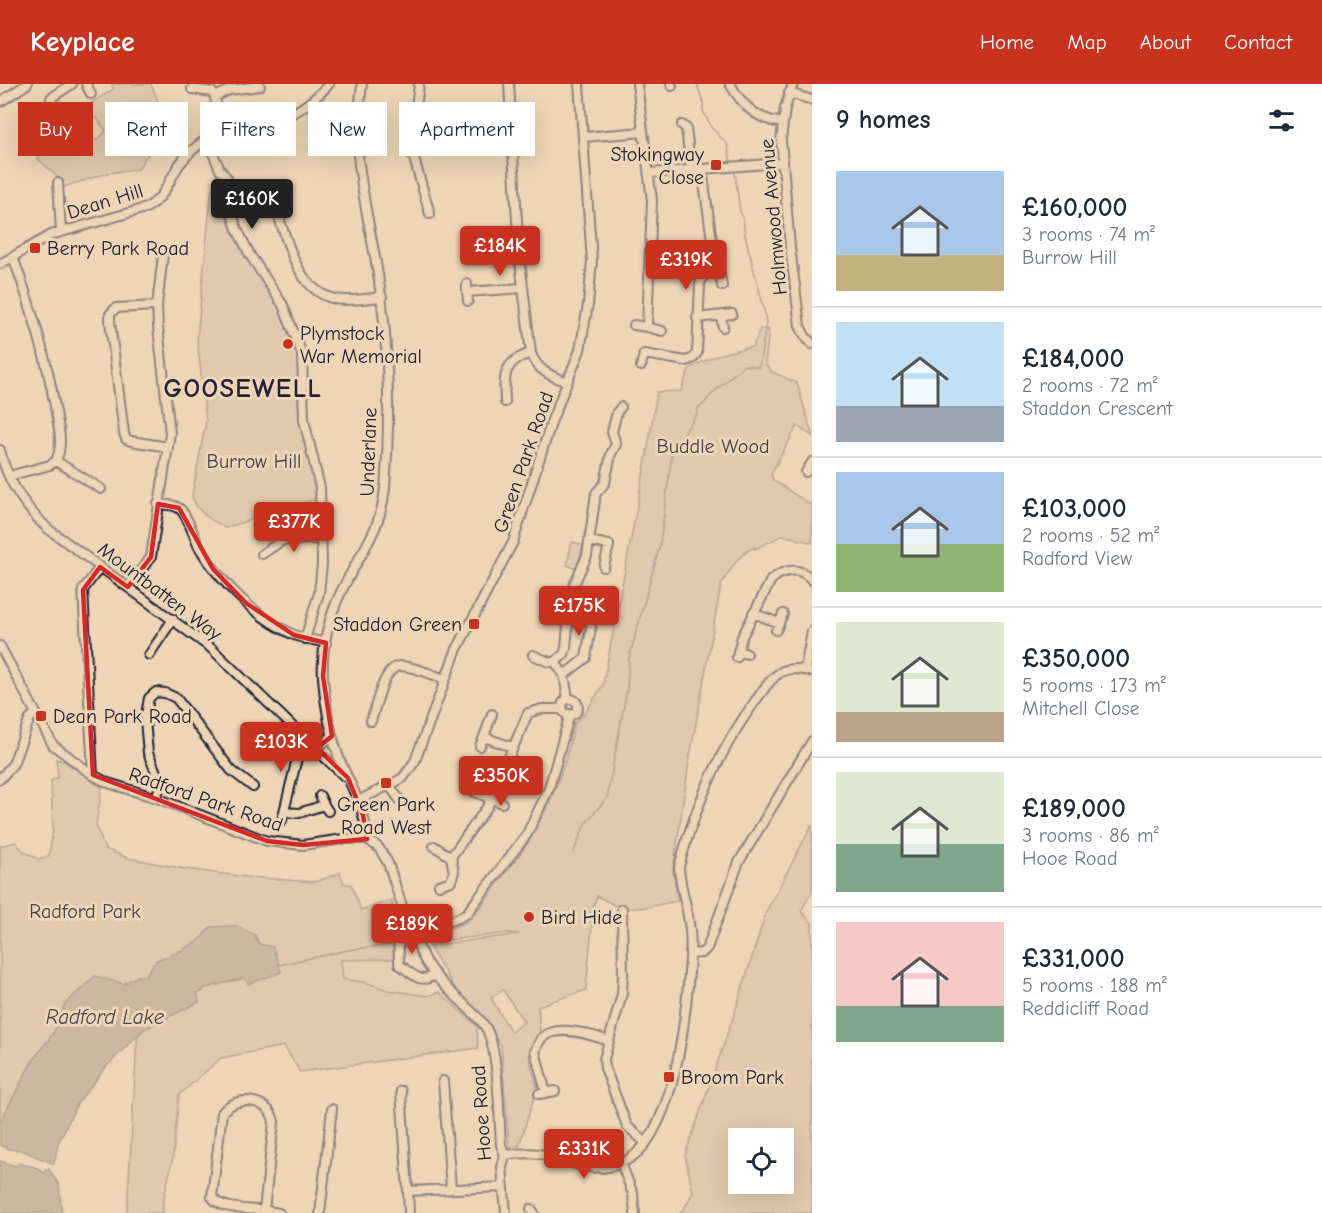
<!DOCTYPE html>
<meta charset="utf-8">
<style>
body{margin:0;font-family:"Comic Neue",sans-serif;background:#f2f2f3;color:#1f2937;height:100vh;display:flex;flex-direction:column;font-size:22px;white-space:nowrap}
*{box-sizing:border-box;margin:0}
p{font-size:20px;color:#747a83}
.icon{flex:none;width:33px;height:33px;fill:none;stroke:currentColor;stroke-width:2;stroke-linecap:round;stroke-linejoin:round}
.map{position:relative;flex:1;overflow:hidden}
.panel{display:flex;flex-direction:column;background:#fff;width:510px}
.panel>*{flex:none}
.hud{position:absolute;left:18px;top:18px;width:570px;height:54px;display:flex;gap:12px}
.buttons{position:absolute;left:728px;top:1044px;display:grid;gap:12px}
.buttons a{display:grid;place-items:center;width:66px;height:66px;border-radius:0px;background:#fff;box-shadow:0 6px 24px #0002;font-size:30px}
.price{position:absolute;translate:-50% -51px;padding:0 14px;border-radius:6px;background:#c8321e;color:#fff;font-size:20px;line-height:39px;filter:drop-shadow(0 2px 3px #0008)}
.price::after{content:'';position:absolute;left:50%;top:36px;width:18px;height:14px;margin-left:-9px;background:inherit;clip-path:polygon(0 0,100% 0,50% 100%)}
.price.current{background:#222;color:#fff}
ul{padding:0;list-style:none}
li{display:flex;align-items:center;gap:18px;height:150px;padding:0 24px}
li+li{border-top:2px solid #e0e1e3}
li span{display:grid;place-items:center;flex:none;width:168px;height:120px;border-radius:0px;color:#555}
li>.icon{margin-inline-start:auto}
span .icon{width:72px;height:72px;fill:#fffc;stroke-width:1}
li b{font-size:26px}
h2{display:flex;justify-content:space-between;align-items:center;height:72px;padding:0 24px;font-size:26px}
.chip{padding:0 21px;border-radius:0px;background:#fff;box-shadow:0 6px 24px #0002;font-size:21px;line-height:54px}
.chip.current{background:#c8321e;color:#fff}
header{display:flex;align-items:center;gap:36px;box-sizing:border-box;height:84px;padding:0 30px;background:#c8321e;color:#fff}
header strong{font-size:28px}
nav{display:flex;gap:33px;margin-inline-start:auto;font-size:21px}
main{display:flex;flex:1;min-height:0}
.map>svg:first-child{display:block}
.built{fill:#dec8ac}
.green{fill:#d0bba4;stroke:#796e70;stroke-width:1.5;fill-rule:evenodd}
.water{fill:#a59589;stroke:#71676a;stroke-width:1.5}
.lines{fill:none;stroke-linecap:round;stroke-linejoin:round}
.stream{stroke:#71676a;stroke-width:1.5}
.minor-casing{stroke:#22223b;stroke-width:12}
.minor{stroke:#edd5b5;stroke-width:8}
.marked{fill:none;stroke:#d62828;stroke-width:4.5;stroke-linejoin:round}
.poi-dot{fill:#c8321e;stroke:#edd5b5;stroke-width:2}
.labels{text-anchor:middle;stroke-width:6;stroke-linejoin:round;paint-order:stroke}
.poi-label{font-size:20px;fill:#22223b;stroke:#edd5b5;text-anchor:start}
.street-label{font-size:20px;fill:#22223b;stroke:#edd5b5}
.park-label{font-size:20px;fill:#454150;stroke:#edd5b5}
.water-label{font-size:21px;font-style:italic;fill:#494452;stroke:#edd5b5}
.district-label{font-size:26px;font-weight:bold;letter-spacing:1.5px;fill:#22223b;stroke:#edd5b5}
</style>
<header>
<strong>Keyplace</strong>
<nav><a>Home</a><a>Map</a><a>About</a><a>Contact</a></nav>
</header>
<main>
<div class="map">
<svg width="812" height="1129" viewBox="0 0 812 1129">
<rect width="100%" height="100%" fill="#edd5b5"/>
<filter id="ink" filterUnits="userSpaceOnUse"><feTurbulence type="fractalNoise" baseFrequency=".0167" numOctaves="2"/><feDisplacementMap in="SourceGraphic" scale="12" xChannelSelector="R" yChannelSelector="G"/><feConvolveMatrix kernelMatrix="1 2 1 2 8 2 1 2 1" color-interpolation-filters="sRGB"/></filter>
<g filter="url(#ink)">
<path class="built" d="M399,875V880L425,896L427,912L388,906L368,899L343,895L341,876Z"/>
<path class="green" d="M112,0H151L169,44L164,45L138,85L108,89L63,103L61,96L37,74C42,71 48,67 54,65C73,60 93,65 106,47L96,33L84,38L79,26L114,5Z
M217,88L226,98L229,122L283,227L300,270L301,306L318,409L316,415L225,444C211,435 197,430 192,412L206,337L197,254L211,111Z
M760,245L769,246L765,280L772,288L797,299L812,350V352L797,342L771,390L773,396L812,422V459L783,451L755,465V463C738,470 730,486 721,501L689,678L673,786L678,817L648,823L622,825L597,812L589,834L592,841L586,906L538,922L540,949L534,958L529,972L537,1004L519,1062L509,1063L501,961L457,908L429,862L520,850L509,849L439,857L421,853L428,848L452,844L466,838L479,825L528,759L551,716L565,678L575,639L583,632L603,601L645,381L657,308L681,307L689,285C712,272 727,267 753,263ZM503,906L524,938L511,948L491,914Z
M573,458L583,461L576,485L567,481L571,461Z
M56,675L65,678L102,704L96,741L105,765L128,774L185,785L246,793L315,798L340,789L344,800H351L361,826L392,816L394,849L393,875L341,876L343,895L368,899L388,906L427,912L439,908L477,942L478,964L300,988L284,962L221,974L179,1011L173,1073L163,1118V1129H127L137,956L139,950L144,945L199,918L197,909L205,904L245,894L259,860L211,843L197,858L177,869L157,876L145,892H138L123,900L65,920L54,948L32,978L0,1038V762L16,758L23,767L38,775L49,772L53,745L51,697L58,693Z
M812,741V807L801,827L812,839V1129H679L683,1127L693,1108L685,1071L734,931L766,828ZM738,1054H783V1100H738Z"/>
<path class="water" d="M236,842L255,851L259,860L273,863L281,888L249,900L244,894L205,904L202,908L197,909L199,918L144,945L107,982L77,1020L58,1060L54,1080L21,1066L9,1065L0,1061V1038L32,978L54,948L65,920L95,892L124,900L138,892H145L157,876L177,869L197,858L211,843Z
M0,1077L16,1082L19,1079L38,1084L44,1089L46,1085H49L59,1101L62,1129H0Z"/>
<g class="lines">
<path class="stream" d="M697,0L703,18V27L712,44L727,60L731,78
M573,770L585,740L607,714L627,605L629,574L660,461L672,368L697,330L698,324C705,321 706,316 712,310C722,300 733,291 744,281L759,283L766,239L764,225L745,151L743,134L740,127L735,89
M279,881L348,866L390,861"/>
<defs>
<path id="minor" d="M86,0L91,10
M362,0C360,19 357,40 357,59C360,110 375,161 381,212C389,271 390,343 385,403C381,448 361,467 342,506C329,532 321,564 323,594C325,621 330,649 339,674C350,701 366,726 367,755
M419,0L411,64L430,130
M509,0L519,170L531,269C537,287 551,292 567,298
M637,0L652,116L647,243L662,247
M671,0L672,2
M730,0C743,22 756,35 782,39
M793,0L785,24L781,56L790,163L800,242L805,252L812,260
M192,5L212,8L215,13
M789,9L812,16
M0,18L27,0
M53,31L51,14L72,0
M682,41L686,44L691,86
M221,49L215,13L229,6L260,2
M583,53L643,48
M207,55L220,86L227,94L230,104L231,128L237,145L250,171L283,221L302,270L304,336L320,404L322,480L319,509L305,555
M649,89L782,79
M58,99L61,148
M278,131C289,161 298,207 335,215C350,218 367,214 382,213
M0,180L51,151L146,124C165,114 168,98 179,81C186,71 196,62 206,56C222,46 240,44 258,41C286,36 311,21 329,0
M711,183L720,191L722,202
M467,200V208L523,204
M467,208L468,217
M157,222L116,224L110,230V238L124,349L126,355L131,357L168,363
M721,232L723,243
M697,234L732,230
M634,241L647,243
M641,282L644,270L686,277L692,275L697,269L700,200L704,189L715,178L702,85
M505,318C504,292 502,278 531,269
M0,366C7,397 24,422 47,444L212,565L344,692
M56,377L101,405
M806,388L812,378
M9,392L50,381L56,377C64,359 58,341 55,323C46,271 31,222 13,173
M158,420C166,421 174,420 180,425C188,432 194,453 199,463C221,499 255,533 294,551C304,555 315,556 326,559
M589,457L609,461L604,483
M262,470L283,456L321,455
M128,503L151,473L170,349L158,243L157,222L163,171
M753,529L779,539
M776,546L783,530
M0,562L53,661L93,691L108,699L157,714L267,757L303,761L343,755H367L379,764L388,779L402,822L408,836L415,846
M738,567L747,570
M149,571L173,535
M533,571L549,578H555
M737,573L742,553L771,496C784,485 800,482 812,496
M805,585L812,547
M564,591L555,578L564,570L566,564L570,518
M568,615L564,591L586,574L594,525L591,522L570,518L571,507L587,472L596,409L605,399L611,370L616,360L612,348L617,328L621,323
M562 623a8 8 0 1 1 16 0a8 8 0 1 1-16 0Z
M492,630L484,653L512,663
M371,637C376,623 383,583 400,582C414,582 432,591 445,595
M480,662L484,653
M317,664L332,652
M93,691L83,506L100,483
M0,695L13,680L30,634L35,630
M389,701L402,719
M466,706H470L502,719
M320,712L324,721
M157,714L160,698L148,669L145,636L149,614L156,608L165,609L176,614L231,686L253,703
M358,717L403,694L415,677L456,567L513,458L552,336L580,266L588,221L592,177L579,0
M284,728L299,729L324,721L328,727
M282,736L300,662L306,654
M434,762L451,773
M439,801L451,797L454,788L451,773L488,722L528,629L542,625H563
M402,822C396,841 399,860 399,880C411,889 421,902 435,890
M622,825L623,891L622,910L604,975L605,984L627,1042L646,1059
M415,846C417,877 442,900 464,920C471,928 480,934 486,944C499,967 499,1033 501,1061L505,1071L502,1083L506,1129
M415,846C433,839 452,840 467,829L527,750L549,704L570,630
M690,870L702,869L707,864L739,778L812,657
M443,997L451,1105
M401,1007L408,1107L504,1103
M546,1009L535,967C537,963 539,957 542,954C557,939 592,951 609,957
M539,1010L555,1007
M505,1071C519,1069 532,1068 546,1071C568,1075 585,1087 608,1083C623,1081 637,1071 646,1059C674,1020 684,947 688,901C689,883 692,864 690,846C688,824 680,804 679,783C695,723 719,666 756,616C763,607 770,594 781,588C790,583 802,585 812,588
M621,1079L633,1110L635,1129
M408,1107L409,1129
M531,1125L534,1129
M264,1126L274,1038C270,1014 235,1010 222,1029L212,1113C223,1129 258,1123 279,1129
M320,1129L332,1025"/>
</defs>
<use href="#minor" class="minor-casing"/>
<use href="#minor" class="minor"/>
</g>
</g>
<path d="M0 0H812V1129H0ZM158,420L179,424L213,485L246,519L294,551L326,559L323,592L332,652L317,664L348,694L363,731L367,755L303,761L267,757L93,691L83,506L100,483L128,503L151,473Z" fill="#edd5b5" fill-opacity=".55" fill-rule="evenodd"/>
<path class="marked" d="M158,420L179,424L213,485L246,519L294,551L326,559L323,592L332,652L317,664L348,694L363,731L367,755L303,761L267,757L93,691L83,506L100,483L128,503L151,473Z"/>
<g class="poi-dot">
<rect x="710" y="75" width="12" height="12" rx="3"/>
<rect x="29" y="158" width="12" height="12" rx="3"/>
<circle cx="288" cy="260" r="6"/>
<rect x="468" y="534" width="12" height="12" rx="3"/>
<rect x="35" y="626" width="12" height="12" rx="3"/>
<rect x="380" y="693" width="12" height="12" rx="3"/>
<circle cx="529" cy="833" r="6"/>
<rect x="663" y="987" width="12" height="12" rx="3"/>
</g>
<g class="labels">
<g class="poi-label">
<text x="704" y="77" text-anchor="end">Stokingway<tspan x="704" dy="23">Close</tspan></text>
<text x="47" y="171">Berry Park Road</text>
<text x="300" y="256">Plymstock<tspan x="300" dy="23">War Memorial</tspan></text>
<text x="462" y="547" text-anchor="end">Staddon Green</text>
<text x="53" y="639">Dean Park Road</text>
<text x="386" y="727" text-anchor="middle">Green Park<tspan x="386" dy="23">Road West</tspan></text>
<text x="541" y="840">Bird Hide</text>
<text x="681" y="1000">Broom Park</text>
</g>
<g class="street-label">
<text transform="translate(105 117) rotate(-17)" y="7">Dean Hill</text>
<text transform="translate(773 133) rotate(-95)" y="7">Holmwood Avenue</text>
<text transform="translate(368 368) rotate(-88)" y="7">Underlane</text>
<text transform="translate(523 378) rotate(-71)" y="7">Green Park Road</text>
<text transform="translate(160 507) rotate(37)" y="7">Mountbatten Way</text>
<text transform="translate(206 715) rotate(19)" y="7">Radford Park Road</text>
<text transform="translate(481 1029) rotate(-94)" y="7">Hooe Road</text>
</g>
<g class="park-label">
<text x="713" y="369">Buddle Wood</text>
<text x="254" y="384">Burrow Hill</text>
<text x="85" y="834">Radford Park</text>
</g>
<g class="water-label">
<text x="105" y="940">Radford Lake</text>
</g>
<g class="district-label">
<text x="243" y="313">GOOSEWELL</text>
</g>
</g>
</svg>
<div class="buttons">
<a><svg class="icon" aria-label="locate" viewBox="0 0 24 24"><circle cx="12" cy="12" r="6"/><path d="M12 2v4M12 18v4M2 12h4M18 12h4"/></svg></a>
</div>
<b class="price current" style="left:252px;top:146px">£160K</b>
<b class="price" style="left:500px;top:193px">£184K</b>
<b class="price" style="left:686px;top:207px">£319K</b>
<b class="price" style="left:294px;top:469px">£377K</b>
<b class="price" style="left:579px;top:553px">£175K</b>
<b class="price" style="left:281px;top:689px">£103K</b>
<b class="price" style="left:501px;top:723px">£350K</b>
<b class="price" style="left:412px;top:871px">£189K</b>
<b class="price" style="left:584px;top:1096px">£331K</b>
<div class="hud">
<a class="chip current">Buy</a>
<a class="chip">Rent</a>
<a class="chip">Filters</a>
<a class="chip">New</a>
<a class="chip">Apartment</a>
</div>
</div>
<section class="panel">
<h2>9 homes<svg class="icon" aria-label="filters" viewBox="0 0 24 24"><path d="M4 7h16M4 17h16"/><circle cx="9" cy="7" r="2"/><circle cx="15" cy="17" r="2"/></svg></h2>
<ul>
<li><span style="background:linear-gradient(#a9c7e8 70%,#c2b280 0)"><svg class="icon" aria-label="home" viewBox="0 0 24 24"><path d="M3 11l9-7 9 7M6 9v11h12V9"/></svg></span><div><b>£160,000</b><p>3 rooms · 74 m²</p><p>Burrow Hill</p></div></li>
<li><span style="background:linear-gradient(#bfe0f5 70%,#9aa5b1 0)"><svg class="icon" aria-label="home" viewBox="0 0 24 24"><path d="M3 11l9-7 9 7M6 9v11h12V9"/></svg></span><div><b>£184,000</b><p>2 rooms · 72 m²</p><p>Staddon Crescent</p></div></li>
<li><span style="background:linear-gradient(#a9c7e8 60%,#8fb573 0)"><svg class="icon" aria-label="home" viewBox="0 0 24 24"><path d="M3 11l9-7 9 7M6 9v11h12V9"/></svg></span><div><b>£103,000</b><p>2 rooms · 52 m²</p><p>Radford View</p></div></li>
<li><span style="background:linear-gradient(#dfe7d0 75%,#b9a48a 0)"><svg class="icon" aria-label="home" viewBox="0 0 24 24"><path d="M3 11l9-7 9 7M6 9v11h12V9"/></svg></span><div><b>£350,000</b><p>5 rooms · 173 m²</p><p>Mitchell Close</p></div></li>
<li><span style="background:linear-gradient(#dfe7d0 60%,#7fa58c 0)"><svg class="icon" aria-label="home" viewBox="0 0 24 24"><path d="M3 11l9-7 9 7M6 9v11h12V9"/></svg></span><div><b>£189,000</b><p>3 rooms · 86 m²</p><p>Hooe Road</p></div></li>
<li><span style="background:linear-gradient(#f6c9c9 70%,#7fa58c 0)"><svg class="icon" aria-label="home" viewBox="0 0 24 24"><path d="M3 11l9-7 9 7M6 9v11h12V9"/></svg></span><div><b>£331,000</b><p>5 rooms · 188 m²</p><p>Reddicliff Road</p></div></li>
</ul>
</section>
</main>
